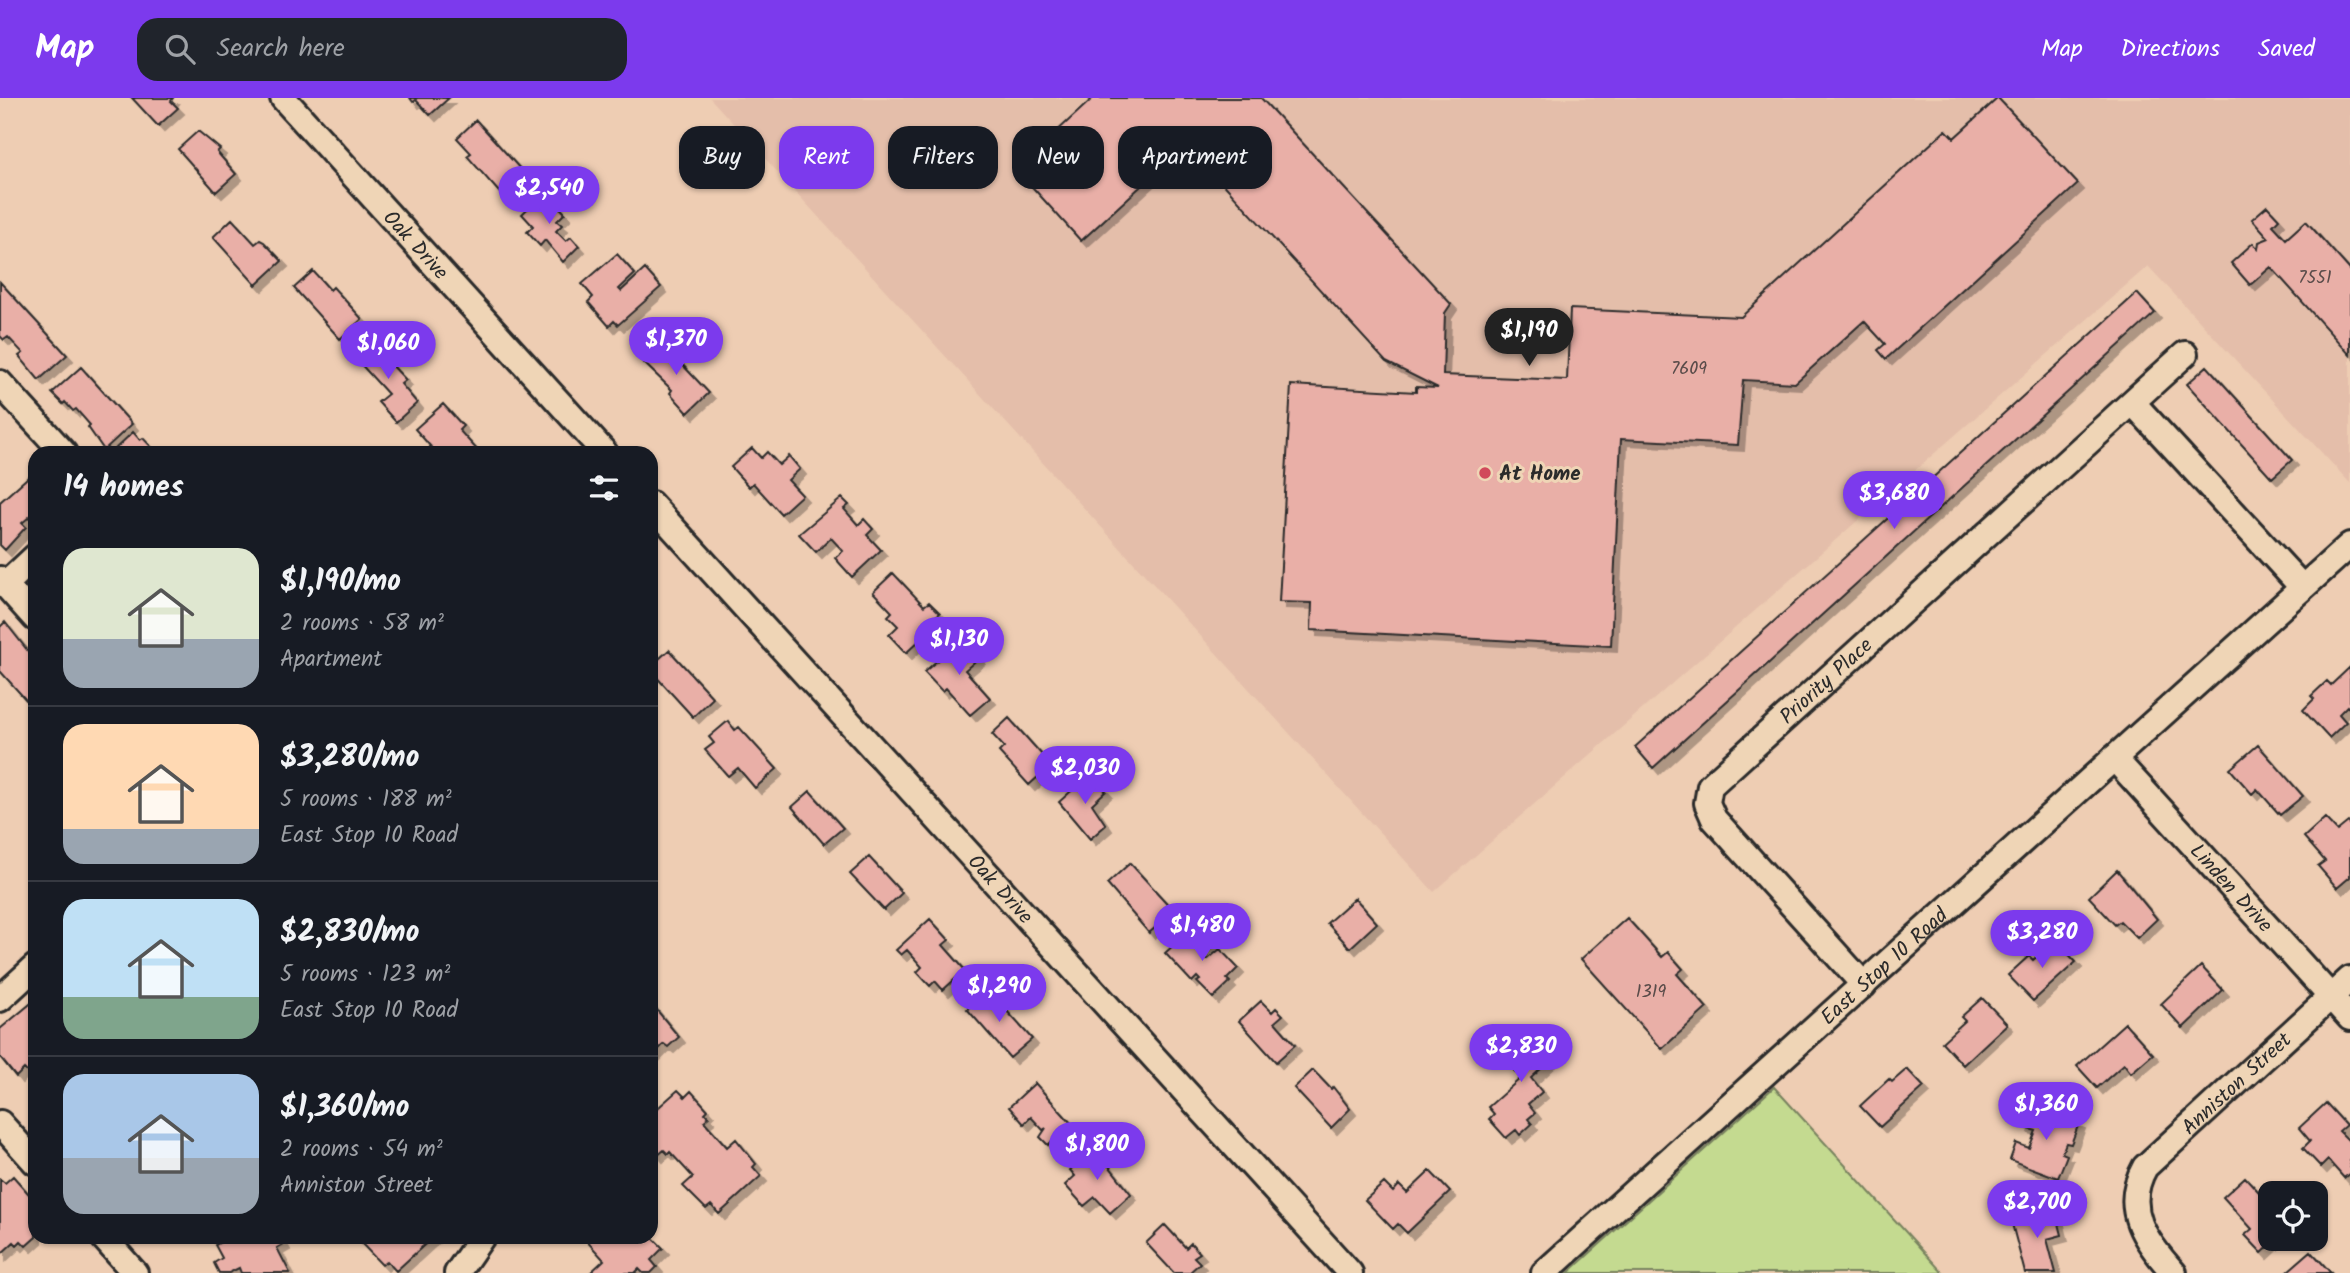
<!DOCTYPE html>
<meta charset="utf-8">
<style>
body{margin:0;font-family:Kalam,sans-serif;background:#20242c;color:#f1f3f6;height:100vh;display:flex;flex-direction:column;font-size:26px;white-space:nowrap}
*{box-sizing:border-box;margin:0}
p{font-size:23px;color:#9ea1a6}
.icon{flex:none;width:38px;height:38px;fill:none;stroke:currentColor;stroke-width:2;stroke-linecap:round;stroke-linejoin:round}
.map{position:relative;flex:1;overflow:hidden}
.panel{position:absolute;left:28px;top:348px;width:630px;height:798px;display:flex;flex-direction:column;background:#171b24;border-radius:21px;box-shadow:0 2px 5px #0004}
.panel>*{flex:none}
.banner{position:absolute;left:679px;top:28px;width:665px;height:63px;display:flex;gap:14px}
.fabs{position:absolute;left:2258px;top:1083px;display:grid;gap:14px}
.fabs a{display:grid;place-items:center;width:70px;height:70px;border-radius:14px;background:#171b24;box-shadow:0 2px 5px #0004;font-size:35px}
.price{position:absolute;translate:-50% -60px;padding:0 16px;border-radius:24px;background:#7c3aed;color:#fff;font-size:23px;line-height:46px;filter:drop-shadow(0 2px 4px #0008)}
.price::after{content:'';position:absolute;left:50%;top:42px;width:21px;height:16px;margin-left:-10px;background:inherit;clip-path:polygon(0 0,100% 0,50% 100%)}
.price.active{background:#222;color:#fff}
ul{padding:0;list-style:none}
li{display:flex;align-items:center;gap:21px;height:175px;padding:0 35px}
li+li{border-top:2px solid #363941}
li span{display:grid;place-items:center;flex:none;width:196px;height:140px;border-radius:21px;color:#555}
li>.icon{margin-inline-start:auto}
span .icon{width:84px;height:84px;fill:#fffc;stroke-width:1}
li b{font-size:30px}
h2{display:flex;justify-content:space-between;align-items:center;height:84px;padding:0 35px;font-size:30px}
.pill{padding:0 24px;border-radius:21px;background:#171b24;box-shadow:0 2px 5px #0004;font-size:24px;line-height:63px}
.pill.active{background:#7c3aed;color:#fff}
header{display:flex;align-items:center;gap:42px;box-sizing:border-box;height:98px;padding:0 35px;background:#7c3aed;color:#fff}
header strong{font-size:33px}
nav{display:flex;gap:38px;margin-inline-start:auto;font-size:24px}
.search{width:490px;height:63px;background:#20242c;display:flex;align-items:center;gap:18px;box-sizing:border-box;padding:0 24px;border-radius:21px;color:#9ea1a6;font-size:26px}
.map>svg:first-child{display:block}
.built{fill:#e4beaa}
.green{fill:#c4da90;stroke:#78825e;stroke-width:2}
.building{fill:#e9afa7;stroke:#2b2b2b;stroke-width:2;filter:url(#shadow)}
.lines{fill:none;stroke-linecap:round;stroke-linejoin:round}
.minor-casing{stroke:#2b2b2b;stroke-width:30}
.minor{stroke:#efd5b6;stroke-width:24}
.poi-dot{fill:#d1495b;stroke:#efd5b6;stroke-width:2.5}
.labels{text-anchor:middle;stroke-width:6;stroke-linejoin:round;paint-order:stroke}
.number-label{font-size:18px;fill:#5a4c4a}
.street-label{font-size:21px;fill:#2b2b2b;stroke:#efd5b6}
.poi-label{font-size:21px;font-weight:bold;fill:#2b2b2b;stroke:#efd5b6;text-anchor:start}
</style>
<header>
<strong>Map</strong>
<div class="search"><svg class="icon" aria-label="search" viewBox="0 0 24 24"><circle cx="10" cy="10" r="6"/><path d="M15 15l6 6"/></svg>Search here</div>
<nav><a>Map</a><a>Directions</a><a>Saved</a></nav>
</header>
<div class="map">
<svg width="2350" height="1175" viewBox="0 0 2350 1175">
<defs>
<filter id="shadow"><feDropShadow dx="6" dy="6" stdDeviation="0" flood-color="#0004"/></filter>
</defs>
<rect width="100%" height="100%" fill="#eecdb3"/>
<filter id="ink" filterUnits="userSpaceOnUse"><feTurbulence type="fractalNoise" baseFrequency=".0143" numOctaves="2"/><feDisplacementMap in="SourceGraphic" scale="14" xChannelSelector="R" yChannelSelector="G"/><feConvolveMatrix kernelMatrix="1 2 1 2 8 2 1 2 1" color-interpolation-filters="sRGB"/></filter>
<g filter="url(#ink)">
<path class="built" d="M710,0H2350V385L2148,168L1434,794Z"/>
<path class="green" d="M1774,989L1943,1175H1568Z"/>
<path class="building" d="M132,0H173L171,3L178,10L158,28Z
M410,0H449L430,17L416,2L413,4Z
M1093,0H1261L1451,206L1445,215L1443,277L1567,282L1570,211L1741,219L1946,32L1954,40L1998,0L2078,86L1886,261L1878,252L1885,246L1864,223L1795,285L1743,282L1738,347L1621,341L1611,548L1311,532L1312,505L1279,504L1291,287L1416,294V289L1438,290L1386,264L1187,46L1081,143L1016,71Z
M476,22L522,73L499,94L467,58L471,55L457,40Z
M198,33L220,51L217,54L236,76L216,94L178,51Z
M545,94L565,115L557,123L562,127L556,133L566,143L571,139L579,148L563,164L545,142L540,148L527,134L533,128L522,116Z
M2267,108L2279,121L2273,127L2286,141L2306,123L2350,172V257L2271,169L2250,187L2231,165L2253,145L2258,151L2259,144L2269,140L2252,121Z
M232,121L255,146L260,142L264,144L282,163L256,187L213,139Z
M617,156L635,176L619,191L621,193L645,171L661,189L618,227L614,223L609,228L588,204L593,199L582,186Z
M313,173L330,192L333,189L362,221L340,241L294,190Z
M0,184L67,257L39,282L19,258L23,255L8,239L4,242L0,238Z
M2137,195L2155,215L1653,670L1635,649Z
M379,244L393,259L388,263L406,282L401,286L417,305L396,324L378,304L388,296L356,261Z
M661,244L709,295L688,315L670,295L672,292L641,262Z
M2207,268L2292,362L2272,380L2187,286Z
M81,269L132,326L104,352L88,329L90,327L76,311L73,313L65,304L63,306L52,295Z
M443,306L463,328L459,332L480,355H424L431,349L415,331Z
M133,334L140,342L143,340L157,355H121L116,350Z
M752,350L761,360L767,354L779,367L789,358L800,371L788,382L802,397L781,416L753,385L749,389L731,369Z
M35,373V414L22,425L26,429L5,452L0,447V404Z
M842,400L849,407L844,411L858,427L864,421L873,431L867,437L881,452L852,479L835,460L843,453L831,440L816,454L799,436Z
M893,475L924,508L929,504L940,515L934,520L938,525L906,555L889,537L898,528L888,518L892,514L873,494Z
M5,524L28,553L30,550L35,555V612L0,573V529Z
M962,541L979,560L965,572L990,600L970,617L946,590L942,593L924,574Z
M669,552L713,600L693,619L651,573V568Z
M2350,569V611L2347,608L2339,616L2346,624L2329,640L2303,612L2314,601L2311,598L2327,583L2331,587Z
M1009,620L1051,667L1029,687L999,654L1004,649L992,636Z
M728,623L735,632L739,629L777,671L755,690L738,670L728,678L705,652L714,645L709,639Z
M2258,647L2303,698L2280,717L2257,691L2252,696L2230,671Z
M1090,676L1106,693L1092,706L1106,727L1090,741L1059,704Z
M810,693L843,730L824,746L792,709Z
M2325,720L2337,733L2348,724L2350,726V779L2337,790L2318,768L2325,763L2304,739Z
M869,759L902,795L884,812L850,776Z
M1130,765L1174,813L1149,835L1107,786Z
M2117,772L2157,821L2137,840L2120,823L2115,827L2089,799Z
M1355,800L1377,825L1350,850L1327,825Z
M1627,820L1662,859L1668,854L1683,871L1677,876L1707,910L1662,951L1581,861Z
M930,821L949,842L943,847L965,872L943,892L935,883L930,888L917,874L922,869L907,852L901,857L896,852Z
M1202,831L1215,845L1202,857L1207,862L1220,851L1238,870L1227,881L1230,884L1213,900L1197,884L1200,882L1197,879L1192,884L1165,855L1185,837L1190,843Z
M2055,842L2076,864L2033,903L2008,877L2029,858L2033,862Z
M2201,868L2223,892L2183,930L2161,906Z
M988,892L1032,941L1010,960L967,911Z
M1982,900L2007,926L1963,967L1942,944L1965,923L1961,919Z
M35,902V982L24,971L16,979L0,959V931Z
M1261,903L1272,914L1276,910L1283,917L1275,924L1295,947L1276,964L1239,923Z
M651,905L679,939L668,949L664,946L651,959Z
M2125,925L2153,956L2131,975L2124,966L2097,990L2077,968Z
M1520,930L1535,947L1543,940L1557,956L1531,980L1542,994L1528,1006L1535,1015L1528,1021L1532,1026L1520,1037L1516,1032L1506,1040L1489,1021L1494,1016L1488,1009L1521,980L1510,968L1517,962L1503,945Z
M1907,971L1924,989L1880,1029L1860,1008L1889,981L1892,984Z
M1313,972L1331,991L1333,989L1350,1011L1331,1030L1294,990Z
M1035,985L1071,1025L1048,1047L1040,1039L1046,1030L1043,1032L1031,1019L1024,1026L1009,1009Z
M678,992L685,999L691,993L708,1012L705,1015L709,1019L704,1023L727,1049L736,1041L756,1066L753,1069L761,1078L719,1116L711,1107L706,1111L683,1088L693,1079L670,1054L668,1056L664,1052L657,1058L651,1051V1016Z
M2326,1005L2346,1027L2339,1033L2350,1044V1075L2344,1080L2328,1062L2321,1069L2303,1050L2310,1043L2299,1030Z
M2031,1007L2079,1025L2071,1046L2066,1045L2062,1055L2067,1057L2058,1080L2010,1062L2016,1045L2029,1050L2036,1033L2023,1029Z
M1094,1049L1131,1096L1110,1115L1095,1099L1084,1108L1065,1087L1075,1078L1070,1072Z
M1430,1073L1450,1094L1407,1135L1398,1126L1393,1131L1365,1102L1384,1085L1393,1094L1399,1087L1407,1095Z
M13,1078L35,1103L36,1139L26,1148L21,1143L17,1147L14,1144L0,1157V1081L5,1085Z
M2245,1079L2270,1106V1141H2277L2262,1155L2245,1137L2252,1131L2223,1099Z
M2055,1110L2062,1137L2047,1141L2056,1175H2025L2011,1122Z
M1165,1127L1186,1150L1191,1145L1200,1155L1194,1159L1200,1165L1189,1175H1174L1146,1145Z
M651,1138L663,1150L651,1162L657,1169L651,1175H643L639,1171L635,1175H590L604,1162L583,1139Z
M230,1139H280L284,1146L277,1150L290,1175H241L239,1170L229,1175H219L214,1165L222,1160L215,1147Z
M367,1139H433L396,1173L387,1163L382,1167L361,1145Z
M2311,1153L2331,1175H2289L2288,1173Z"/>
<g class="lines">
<defs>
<g id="minor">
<path id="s1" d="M283,0L605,355"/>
<path d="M0,285L64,355"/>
<path d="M2133,305L2302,489"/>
<path id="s2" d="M651,406L1350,1175"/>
<path d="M0,481L35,520"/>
<path d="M5,487L35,459"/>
<path id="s3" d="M2114,660L2350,920"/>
<path id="s4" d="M1864,887L1714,721L1707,705L1710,688L2185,256"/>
<path d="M0,901L35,869"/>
<path d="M0,1025L35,1064"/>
<path d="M103,1139L135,1175"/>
<path d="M457,1175L482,1139"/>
<path id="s5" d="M1544,1175L2350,447"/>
<path id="s6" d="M2174,1175C2146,1144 2121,1111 2145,1069L2350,881"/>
</g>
</defs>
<use href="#minor" class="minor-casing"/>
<use href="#minor" class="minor"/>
</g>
</g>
<circle class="poi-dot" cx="1485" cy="375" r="7"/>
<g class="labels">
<g class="number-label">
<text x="2315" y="185">7551</text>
<text x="1689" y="276">7609</text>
<text x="1651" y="899">1319</text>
</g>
<g class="street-label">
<text dy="7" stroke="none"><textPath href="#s1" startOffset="198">Oak Drive</textPath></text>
<text dy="7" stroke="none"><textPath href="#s4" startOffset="415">Priority Place</textPath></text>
<text dy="7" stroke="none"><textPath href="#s2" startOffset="520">Oak Drive</textPath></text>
<text dy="7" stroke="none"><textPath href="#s3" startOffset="175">Linden Drive</textPath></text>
<text dy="7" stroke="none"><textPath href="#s5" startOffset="458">East Stop 10 Road</textPath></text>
<text dy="7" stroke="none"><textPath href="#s6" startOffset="243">Anniston Street</textPath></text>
</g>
<g class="poi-label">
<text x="1499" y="382">At Home</text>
</g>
</g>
</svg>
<div class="fabs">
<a><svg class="icon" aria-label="locate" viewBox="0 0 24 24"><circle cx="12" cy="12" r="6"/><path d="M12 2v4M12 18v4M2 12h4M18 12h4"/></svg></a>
</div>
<b class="price" style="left:549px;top:128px">$2,540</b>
<b class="price active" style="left:1529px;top:270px">$1,190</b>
<b class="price" style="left:676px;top:279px">$1,370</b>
<b class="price" style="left:388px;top:283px">$1,060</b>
<b class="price" style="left:1894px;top:433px">$3,680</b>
<b class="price" style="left:959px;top:579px">$1,130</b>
<b class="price" style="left:1085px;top:708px">$2,030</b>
<b class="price" style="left:1202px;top:865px">$1,480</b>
<b class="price" style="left:2042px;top:872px">$3,280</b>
<b class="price" style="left:999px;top:926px">$1,290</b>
<b class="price" style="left:1521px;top:986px">$2,830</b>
<b class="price" style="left:2046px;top:1044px">$1,360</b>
<b class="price" style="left:1097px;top:1084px">$1,800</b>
<b class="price" style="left:2037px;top:1142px">$2,700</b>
<div class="banner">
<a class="pill">Buy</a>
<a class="pill active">Rent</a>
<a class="pill">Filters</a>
<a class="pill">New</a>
<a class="pill">Apartment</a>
</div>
<section class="panel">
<h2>14 homes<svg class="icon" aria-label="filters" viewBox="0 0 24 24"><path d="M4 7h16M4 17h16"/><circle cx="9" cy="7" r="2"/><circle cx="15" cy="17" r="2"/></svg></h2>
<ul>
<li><span style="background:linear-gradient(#dfe7d0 65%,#9aa5b1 0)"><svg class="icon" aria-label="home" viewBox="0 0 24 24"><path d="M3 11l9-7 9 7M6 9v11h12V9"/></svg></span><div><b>$1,190/mo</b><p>2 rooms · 58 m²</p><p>Apartment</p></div></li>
<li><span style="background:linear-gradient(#ffd9b3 75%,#9aa5b1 0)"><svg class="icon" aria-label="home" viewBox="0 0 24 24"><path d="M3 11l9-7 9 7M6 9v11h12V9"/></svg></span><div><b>$3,280/mo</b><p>5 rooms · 188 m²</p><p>East Stop 10 Road</p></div></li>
<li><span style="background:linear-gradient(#bfe0f5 70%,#7fa58c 0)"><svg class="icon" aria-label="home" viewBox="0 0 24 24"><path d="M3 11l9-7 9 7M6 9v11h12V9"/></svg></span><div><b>$2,830/mo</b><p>5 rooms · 123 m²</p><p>East Stop 10 Road</p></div></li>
<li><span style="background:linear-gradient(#a9c7e8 60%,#9aa5b1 0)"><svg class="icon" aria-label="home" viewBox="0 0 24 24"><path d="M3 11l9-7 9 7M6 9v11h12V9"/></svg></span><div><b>$1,360/mo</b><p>2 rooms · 54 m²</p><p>Anniston Street</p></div></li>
</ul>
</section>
</div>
